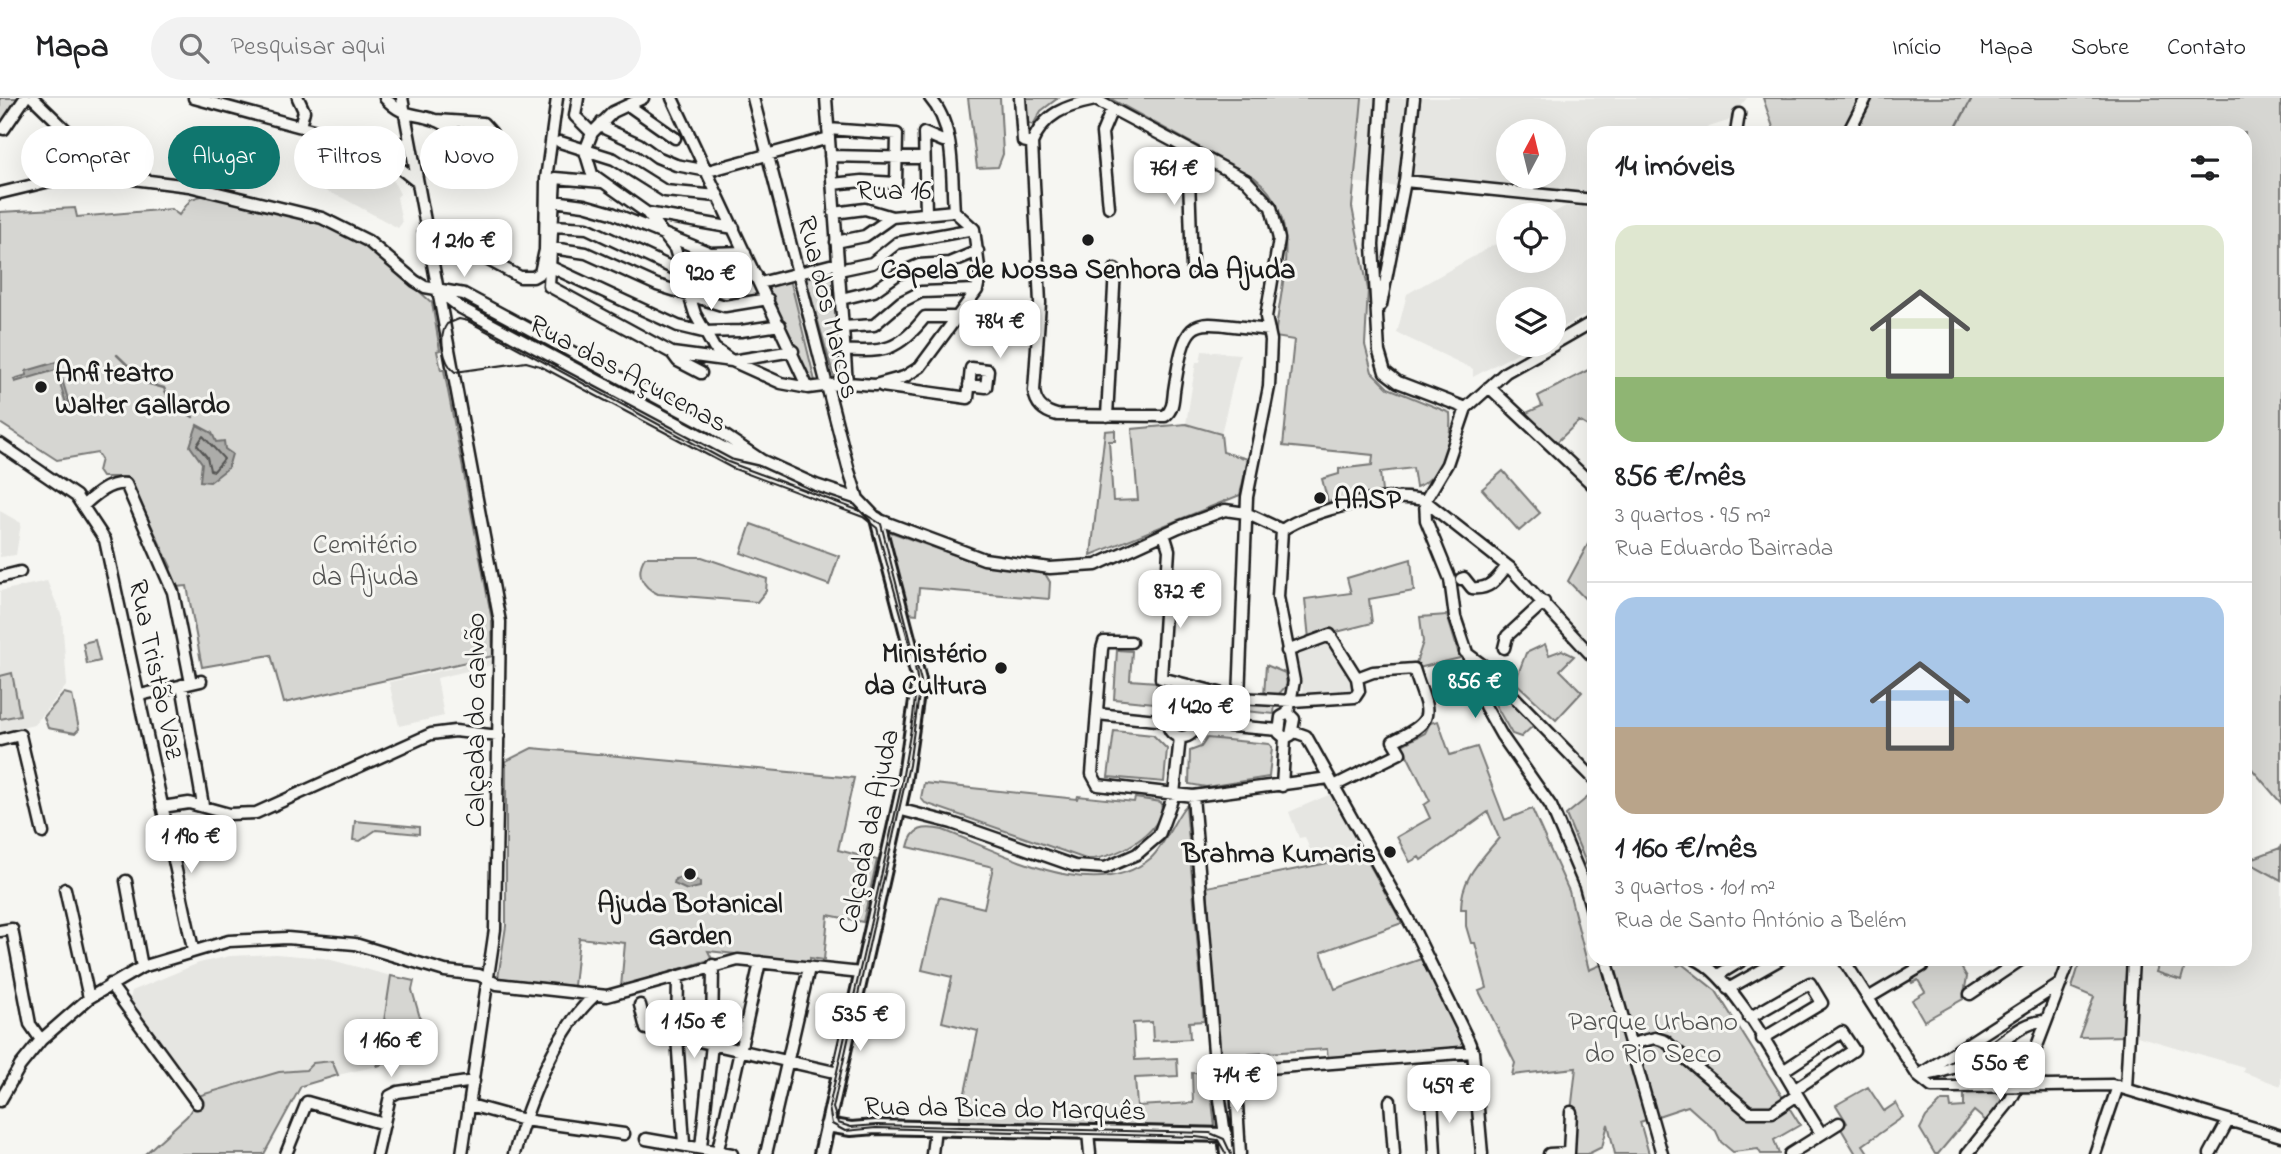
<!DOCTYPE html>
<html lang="pt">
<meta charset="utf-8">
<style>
body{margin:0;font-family:"Indie Flower",sans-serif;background:#f2f2f2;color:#202124;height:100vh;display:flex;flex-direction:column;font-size:26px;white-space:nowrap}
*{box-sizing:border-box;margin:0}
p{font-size:23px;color:#757577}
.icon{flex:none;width:38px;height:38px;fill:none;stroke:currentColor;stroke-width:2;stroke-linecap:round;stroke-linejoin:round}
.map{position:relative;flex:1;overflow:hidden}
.panel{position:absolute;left:1587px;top:28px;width:665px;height:840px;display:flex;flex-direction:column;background:#fff;border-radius:21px;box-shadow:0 7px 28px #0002}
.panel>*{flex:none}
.top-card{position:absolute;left:21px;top:28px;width:665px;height:63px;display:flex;gap:14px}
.needle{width:46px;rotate:7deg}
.buttons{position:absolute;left:1496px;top:21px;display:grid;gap:14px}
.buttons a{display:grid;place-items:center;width:70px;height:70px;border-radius:50%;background:#fff;box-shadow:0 7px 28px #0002;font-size:35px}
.price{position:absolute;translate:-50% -60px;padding:0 16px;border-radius:14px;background:#fff;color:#222;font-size:23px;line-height:46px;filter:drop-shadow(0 2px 4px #0008)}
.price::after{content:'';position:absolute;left:50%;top:42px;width:21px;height:16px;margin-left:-10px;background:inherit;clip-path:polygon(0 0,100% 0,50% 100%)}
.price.on{background:#0f766e;color:#fff}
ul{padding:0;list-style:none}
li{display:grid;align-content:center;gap:14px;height:371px;padding:0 28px}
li+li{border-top:2px solid #e0e0e0}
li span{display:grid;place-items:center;height:217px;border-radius:21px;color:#555}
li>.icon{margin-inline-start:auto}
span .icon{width:126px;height:126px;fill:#fffc;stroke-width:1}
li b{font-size:30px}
h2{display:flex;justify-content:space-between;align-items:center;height:84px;padding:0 28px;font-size:30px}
.tag{padding:0 24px;border-radius:32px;background:#fff;box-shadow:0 7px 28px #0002;font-size:24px;line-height:63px}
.tag.on{background:#0f766e;color:#fff}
header{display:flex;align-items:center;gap:42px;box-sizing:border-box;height:98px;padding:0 35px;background:#fff;border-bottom:2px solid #e0e0e0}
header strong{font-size:33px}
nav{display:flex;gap:38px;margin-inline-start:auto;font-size:24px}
.search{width:490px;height:63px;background:#f2f2f2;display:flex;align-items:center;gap:18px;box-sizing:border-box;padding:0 24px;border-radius:38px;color:#757577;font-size:26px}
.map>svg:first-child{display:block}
.built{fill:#e6e6e2;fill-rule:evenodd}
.green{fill:#d6d6d2;stroke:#797977;stroke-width:2}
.water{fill:#acaca9;stroke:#727271;stroke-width:2}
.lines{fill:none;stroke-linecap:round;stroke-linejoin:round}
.shore{stroke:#565654;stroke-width:2}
.stream{stroke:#727271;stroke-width:2.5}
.minor-casing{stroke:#1c1c1c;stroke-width:15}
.tertiary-casing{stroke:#1c1c1c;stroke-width:18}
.minor{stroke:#f6f6f2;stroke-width:10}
.tertiary{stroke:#f6f6f2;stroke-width:12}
.tram{stroke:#1c1c1c;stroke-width:2}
.minor-bridge-casing{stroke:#1c1c1c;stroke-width:15;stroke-linecap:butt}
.minor-bridge{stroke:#f6f6f2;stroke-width:10}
.poi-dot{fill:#1c1c1c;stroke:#f6f6f2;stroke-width:2.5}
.labels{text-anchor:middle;stroke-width:6;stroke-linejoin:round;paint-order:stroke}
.street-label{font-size:28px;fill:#1c1c1c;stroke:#f6f6f2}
.poi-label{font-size:28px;font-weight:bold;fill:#1c1c1c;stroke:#f6f6f2}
.park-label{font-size:28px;fill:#545453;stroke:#f6f6f2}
</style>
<header>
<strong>Mapa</strong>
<div class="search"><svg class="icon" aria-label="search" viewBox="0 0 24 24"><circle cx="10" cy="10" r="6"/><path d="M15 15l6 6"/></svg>Pesquisar aqui</div>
<nav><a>Início</a><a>Mapa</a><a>Sobre</a><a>Contato</a></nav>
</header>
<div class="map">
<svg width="2281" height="1056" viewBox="0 0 2281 1056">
<rect width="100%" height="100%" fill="#f6f6f2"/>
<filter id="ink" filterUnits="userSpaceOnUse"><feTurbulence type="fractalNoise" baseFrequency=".0143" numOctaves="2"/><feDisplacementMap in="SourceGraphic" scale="14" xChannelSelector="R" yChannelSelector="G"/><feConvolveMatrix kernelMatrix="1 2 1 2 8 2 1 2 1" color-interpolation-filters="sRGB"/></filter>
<g filter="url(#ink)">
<path class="built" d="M1348,0H1747L1728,23L1696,33L1594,35V109L1340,83ZM1508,33H1554V79H1508Z
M327,52L378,66L388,72L400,96L397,99L402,125L398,130L343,100L302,84L315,54Z
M1566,108L1589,110L1594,152V212L1554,234V201H1508V247H1532L1473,279V271L1397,235L1407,196L1508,139V163H1554V117H1549Z
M1202,253L1240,256L1221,336L1186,326L1196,264H1200Z
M0,413L21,425L16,457L0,459Z
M47,483L62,519L67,587L34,627L0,635V493Z
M1329,541L1354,583L1356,593L1304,599L1295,554Z
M493,561V567L437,580L444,618L399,628L389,584Z
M1333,695L1362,753L1316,768L1305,739L1299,740L1289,714Z
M2245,763L2281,782V988L2243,974L2244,969L2137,938L2141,861H2245Z
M276,856L324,860L391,878L377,968L338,977L332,963L306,972L278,974L201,997L194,992L130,901L132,893L199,865L230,858Z"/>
<path class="green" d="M0,0H19L2,24L0,22Z
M968,0H1000L1003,56L998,69L977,70Z
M1025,0H1058L1041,13L1033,27L1026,24Z
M1109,0H1362L1352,109L1368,191L1365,247L1372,274L1388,290L1450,315C1452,341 1443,380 1416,389L1413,370L1380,374L1382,394L1328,404L1322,381L1339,376V371L1372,367L1373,357L1283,348L1294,242L1275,239C1281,185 1304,118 1254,79Z
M1763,0H2281V705L2245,663V35H1775Z
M211,95L326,123L369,147L432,205L440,252L437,253L441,272H444L492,522L493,558L284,605L271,557L202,569L187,488L176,489L169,474L171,469L128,379H102L98,373L101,361L97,355L57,362L0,325V114L75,110L77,119L171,111L179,117L191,101Z
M834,170L841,276L834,279L805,178Z
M790,181L816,287L810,285L764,187Z
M1594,269V332L1579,323L1557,344L1524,316L1542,308L1538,298Z
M1186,326L1221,336L1223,354L1248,361L1240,397L1091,457L1105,333L1115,332V343H1109L1113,403L1138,402L1132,331Z
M1503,373L1540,415L1519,433L1482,391Z
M751,426L839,458L829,487L741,455Z
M885,432L977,465L1044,474L1050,484L1049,501L919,490L917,516L908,515Z
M1588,446L1594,451V510L1568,483Z
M645,459H702L767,481L766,493L757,504L658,496C642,489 635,475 645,459Z
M1411,461L1414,493L1369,501L1372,525L1309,541L1305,501L1351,495L1347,480Z
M1447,517L1460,560L1414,571L1423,544L1420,519Z
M95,542L100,563L87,566L83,545Z
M1545,546L1549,557L1562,552L1574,558L1560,572L1582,594L1556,622L1515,584L1526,555Z
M1117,552L1132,553L1130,582L1157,584L1154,605L1114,601Z
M1266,567L1285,575L1287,587L1277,598H1264Z
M1479,570L1537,620L1533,628L1521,639L1512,636L1487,592Z
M12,575L20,617L0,621V578Z
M64,595L72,597L79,631L75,635L48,630L44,619Z
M1218,600L1275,605L1274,616L1216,610Z
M1438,623L1450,657L1477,649L1505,722L1532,711L1569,793L1589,872L1614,861H1672L1678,868L1682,866L1716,893L1800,1027L1774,1042L1779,1056H1761L1758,1051L1733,1054L1721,1044L1716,1033L1688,1008L1640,1024L1649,1056H1615L1608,1026L1602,1049L1588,1056H1571V1014L1576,970L1512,977L1515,965L1479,893L1487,890L1475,845H1471L1466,828V811H1461C1461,780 1480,763 1499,740L1488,714L1421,762L1419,759L1410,764L1397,739L1430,720L1424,707L1430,703L1402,647L1425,635L1430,625Z
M1114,633L1153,637L1167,651L1164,684L1108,679Z
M1207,640L1269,646L1272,649L1269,679L1206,689L1189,686L1190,653L1201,649Z
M532,650L854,680L838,752L877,762L863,824L828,817L824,862L810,860V864L708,853L712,861L621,889L625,845L579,840L574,888L498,880L506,828V663Z
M924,685L1077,701L1078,698L1134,704L1135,700L1161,704C1168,734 1111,763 1086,761L925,705L921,700Z
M1594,694V784L1566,717Z
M1186,708L1204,923L1189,924L1190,941L1153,943L1152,924L1133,925L1135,962L1177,960L1178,978L1135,980L1137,1008L1193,1005L1192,975H1198L1199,994H1211L1215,1030L959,1023L978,933L942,924L952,879L922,872L939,799L984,810L993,769L908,749C912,729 925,728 943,732C1002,754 1094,808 1151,760C1165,748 1178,713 1186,708Z
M355,723L419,729V736L376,732L360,743L353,742Z
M2281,747V782L2246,763L2280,750Z
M1362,753L1402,825L1321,854L1335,891L1421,861L1466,950L1328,961L1327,951L1219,958L1207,789L1323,766Z
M1927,861H1956L1967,879L1963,901L1924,923L1912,902L1925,894L1918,882L1912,885L1908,878L1930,866Z
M2081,861H2129L2127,938L2079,939L2094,899L2072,890Z
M2160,861H2187L2181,882L2156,874Z
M391,878L414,883L412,892L427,944L401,960L377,968Z
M332,963L338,977L301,988L264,1056H145L187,1018L201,997L279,974L306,972L313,965Z
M1868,989L1884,1013L1896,1005L1903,1019L1863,1047L1869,1056H1856L1840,1029L1847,1025L1836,1007Z
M1964,992L2008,993L1986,1023L1974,1013L1938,1056H1935L1920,1031L1926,1019L1942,1003H1950L1951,1010L1964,1009Z"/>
<path class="water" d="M57,264L70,308L67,309L56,272L15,284L14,281L27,277L26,273Z
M197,327L212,335L216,344L224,343L225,351L232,356L228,370L210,384L200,383L202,365L190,348Z
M688,777L700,784V789L687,792L674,786L675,781Z"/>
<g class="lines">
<path class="shore" d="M203,338L224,361L214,373L210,372L207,359L197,347Z"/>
<path class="stream" d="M1953,35L1972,0
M117,257L146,285L164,290L170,304L193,319"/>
<defs>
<path id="minor" d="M33,0L98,63L101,77
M194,0L372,48L408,45
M298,0L304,13L300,28
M385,0C404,20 412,14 435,22C456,29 467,48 490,44L492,35L483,25L435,22
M402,0L500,524L495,831L462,1056
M578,0L575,18L592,35
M643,0L613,14L592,35L585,53L592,76L647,115L734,130
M672,0L808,290
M753,0L849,373L858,401L877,421L984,461L1050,470L1096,467L1179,429L1225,412L1246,415L1282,432
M826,0L847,285
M930,0C956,29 951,77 954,113
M1020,0L1023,43L1032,45
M1092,0L1246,82L1271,109L1279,141L1266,219L1271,242L1269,289L1247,399L1239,600
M1382,0L1373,147L1379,254L1385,274L1398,284L1466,310
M1095,2C1066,8 1044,15 1032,45L1040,205L1034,293C1036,307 1044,314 1057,317L1165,318C1173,312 1173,303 1174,293C1187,209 1191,225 1269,232
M628,7L675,40
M602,24L606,31L639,46L657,59L676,67L708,73L829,40
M0,30L4,31L25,0
M828,31L897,36L896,85L862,83L832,86
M1736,35L1739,16
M1848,35L1866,0
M560,44L614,61L665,93L717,98
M372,48L415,82
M830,58L924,60
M1405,83L1594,102
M602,84L555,80L549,188L672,255L732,263L793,253
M0,95L50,83L101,77L189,88L322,120L368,143L415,183L425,189L464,196L712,329L761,362
M554,103L584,107L612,115L710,155L745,154
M1109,109L1102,35L1112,11
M647,115L675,151L695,216L714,250L732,263L781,285L808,290L847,285L875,287L904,279L920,269L977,192L980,177L974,131L954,113
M834,115L865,111L892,119L954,113
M926,115L924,35L943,43
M553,128L587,130L683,175L722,182L756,177
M424,133L438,135L520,179H533L540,175L545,152L546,81L557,0
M836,144L865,138L892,119
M552,150L586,155L657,187L725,208L768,201
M551,169L678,228L703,234L741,233L780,227
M1192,170L1189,80L1201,59
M839,172L872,165L897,145L974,131
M760,185L838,165
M440,194L461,210L735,356L761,362L816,387L858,401
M841,201L874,193L898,176L919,167L949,165L978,153
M1381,207L1405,83L1414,0
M843,229L874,227L901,204L921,194L977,192
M1554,246L1594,223
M844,252C884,256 900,251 925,219H960
M672,255L678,263L701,275
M882,288L968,300L971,270L988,272L986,289L969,287
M1489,289L1594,388
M1107,318L1115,171
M0,346L76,398L105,442L193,851
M1425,403L1426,422L1450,481L1455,519L1485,608L1502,638L1551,708L1585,788L1594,820
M1425,403L1447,366L1466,310L1506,274L1554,247
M84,407C95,397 109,384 126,386L173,494L191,585
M1282,432C1310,412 1392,392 1425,403L1510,470L1594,560
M1282,432L1278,499L1294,583L1288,615L1281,619L1279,635L1285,640L1291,637L1294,621L1288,615
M1164,436L1169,452L1161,580L1239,600L1292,603L1355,599L1359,593L1357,580L1330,537L1287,553
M0,479L20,474
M1461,481L1464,480L1472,490C1490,492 1497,481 1507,468
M1131,544H1104L1102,551L1092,676L1098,687L1193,698L1329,680
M1504,550L1507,538L1544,504
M1465,554L1484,568L1594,681
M182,587L203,707
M140,597L201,583
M1168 625a14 14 0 1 1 28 0a14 14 0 1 1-28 0Z
M1097,616L1167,623
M1196,625L1279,632
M1292,633L1306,638L1413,830L1469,944L1473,954L1482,1056
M0,642L20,637L43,735
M1282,688L1285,640
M1334,688L1400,655L1393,643C1440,621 1428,616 1414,571L1373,574L1357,580
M1193,698L1215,966L1225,1037
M162,709L189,705L229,716L256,715L431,636L455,633L499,638
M898,711L952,725L1075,768L1105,770L1137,756L1159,737L1174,696L1180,639
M126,783L142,869
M65,791L89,900
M0,833L12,831L30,926L41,942
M1606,861L1662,1056
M1695,861C1738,879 1792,994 1821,1035
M1843,861L1918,978L1932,989H1952
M1718,877L1744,861
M678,878L677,938L684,1046
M110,886L197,1005
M1728,891L1781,861
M1970,896L2022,861
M1868,900L1922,868L1921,861
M640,907L646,931L839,975
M1749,920L1810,885L1822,905L1762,941
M1631,946L1655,940L1665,943L1749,1014H1772L1796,998
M1235,973L1240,1056
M1783,973L1842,934L1854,952L1794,992
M1216,974L1473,954
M1922,977C1943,975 1965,966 1984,956C2006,944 2021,923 2046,923
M1918,978L2060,886
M2047,988L2112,987L2281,1038
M2126,991L2133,861
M1432,999L1435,1056
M0,1003L20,968L41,942L89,900L142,869L229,843L287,840L355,846L445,873L479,877L497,886L607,898L738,862L861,875
M1390,1003L1394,1056
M470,1007L524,1022L624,1036
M1088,1034L1090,1056
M646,1041L732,1056
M701,1049L712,946L713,867
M286,1056L307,1004L384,1026
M377,1056L390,998L398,994L474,983
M514,1056C529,1004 554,935 594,898
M717,1056L760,864
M766,1056L809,870
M932,1056L935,1030
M1549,1056L1569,1055L1571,1014
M1790,1056L1839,1025
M1967,1056L2010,1003L2029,969L2070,861
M2095,1056L2118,988
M2210,1056L2228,1023"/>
<path id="tertiary" d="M827,1027L851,1031L876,1029L1225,1037L1227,1056
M821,1056L903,691L919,582L877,421"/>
</defs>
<use href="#minor" class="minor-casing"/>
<use href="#tertiary" class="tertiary-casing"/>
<use href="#minor" class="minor"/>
<use href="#tertiary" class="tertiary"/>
<path class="tram" d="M1226,1056L1218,1042L1196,1039L876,1030L845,1033L832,1026L829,1009L900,694L913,619L917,580L914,563L877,430L863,419L732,370L540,268L526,264L455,274C443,265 438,238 447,226L459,221L468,223L728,364L860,413L881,426L921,583L909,667L833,1010L838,1025L851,1029L877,1027L1210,1035L1224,1041L1231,1056"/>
<defs>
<path id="minor-bridge" d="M1952,989L2047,988"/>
</defs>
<use href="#minor-bridge" class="minor-bridge-casing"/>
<use href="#minor-bridge" class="minor-bridge"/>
</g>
</g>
<g class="poi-dot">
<circle cx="1088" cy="142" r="7"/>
<circle cx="41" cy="289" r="7"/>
<circle cx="1320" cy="400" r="7"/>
<circle cx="1001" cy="570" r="7"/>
<circle cx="1390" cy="754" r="7"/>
<circle cx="690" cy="776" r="7"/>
</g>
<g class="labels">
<g class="street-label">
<text x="894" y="101">Rua 16</text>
<text transform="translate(830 209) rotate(76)" y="10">Rua dos Marcos</text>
<text transform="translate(629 274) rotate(28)" y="10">Rua das Açucenas</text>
<text transform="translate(158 571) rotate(78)" y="10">Rua Tristão Vaz</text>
<text transform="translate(474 622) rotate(-90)" y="10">Calçada do Galvão</text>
<text transform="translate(867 733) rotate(-78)" y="10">Calçada da Ajuda</text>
<text transform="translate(1005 1009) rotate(1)" y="10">Rua da Bica do Marquês</text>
</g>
<g class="poi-label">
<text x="1088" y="180">Capela de Nossa Senhora da Ajuda</text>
<text x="55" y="283" text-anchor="start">Anfiteatro<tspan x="55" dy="32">Walter Gallardo</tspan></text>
<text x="1334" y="410" text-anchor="start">AASP</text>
<text x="987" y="564" text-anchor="end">Ministério<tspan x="987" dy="32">da Cultura</tspan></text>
<text x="1376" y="764" text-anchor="end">Brahma Kumaris</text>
<text x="690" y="814">Ajuda Botanical<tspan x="690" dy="32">Garden</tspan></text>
</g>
<g class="park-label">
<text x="365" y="455">Cemitério<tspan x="365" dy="32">da Ajuda</tspan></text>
<text x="1653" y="932">Parque Urbano<tspan x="1653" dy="32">do Rio Seco</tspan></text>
</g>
</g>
</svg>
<div class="buttons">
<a><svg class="needle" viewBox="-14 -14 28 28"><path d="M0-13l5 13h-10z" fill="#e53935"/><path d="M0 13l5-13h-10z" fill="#757577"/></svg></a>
<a><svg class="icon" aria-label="locate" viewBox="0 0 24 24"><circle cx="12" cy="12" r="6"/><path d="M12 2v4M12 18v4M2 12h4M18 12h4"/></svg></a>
<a><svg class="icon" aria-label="layers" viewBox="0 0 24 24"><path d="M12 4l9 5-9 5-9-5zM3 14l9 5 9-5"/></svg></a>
</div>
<b class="price" style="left:1174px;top:109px">761 €</b>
<b class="price" style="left:464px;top:181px">1 210 €</b>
<b class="price" style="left:711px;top:214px">920 €</b>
<b class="price" style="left:1000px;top:262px">784 €</b>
<b class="price" style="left:1180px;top:532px">872 €</b>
<b class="price on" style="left:1475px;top:622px">856 €</b>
<b class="price" style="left:1201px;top:647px">1 420 €</b>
<b class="price" style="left:191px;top:777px">1 190 €</b>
<b class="price" style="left:860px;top:955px">535 €</b>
<b class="price" style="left:694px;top:962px">1 150 €</b>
<b class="price" style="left:391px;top:981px">1 160 €</b>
<b class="price" style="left:2000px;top:1004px">550 €</b>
<b class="price" style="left:1237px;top:1016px">714 €</b>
<b class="price" style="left:1449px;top:1027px">459 €</b>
<div class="top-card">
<a class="tag">Comprar</a>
<a class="tag on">Alugar</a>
<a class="tag">Filtros</a>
<a class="tag">Novo</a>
</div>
<section class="panel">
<h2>14 imóveis<svg class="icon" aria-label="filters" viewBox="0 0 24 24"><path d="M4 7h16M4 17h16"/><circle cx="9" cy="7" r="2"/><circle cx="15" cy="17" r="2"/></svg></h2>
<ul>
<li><span style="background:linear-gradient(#dfe7d0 70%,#8fb573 0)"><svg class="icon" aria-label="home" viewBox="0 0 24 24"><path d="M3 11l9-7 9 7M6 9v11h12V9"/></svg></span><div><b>856 €/mês</b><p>3 quartos · 95 m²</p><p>Rua Eduardo Bairrada</p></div></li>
<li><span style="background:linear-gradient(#a9c7e8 60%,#b9a48a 0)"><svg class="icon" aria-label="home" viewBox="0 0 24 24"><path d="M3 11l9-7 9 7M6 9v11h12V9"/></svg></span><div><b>1 160 €/mês</b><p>3 quartos · 101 m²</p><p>Rua de Santo António a Belém</p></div></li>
</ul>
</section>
</div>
